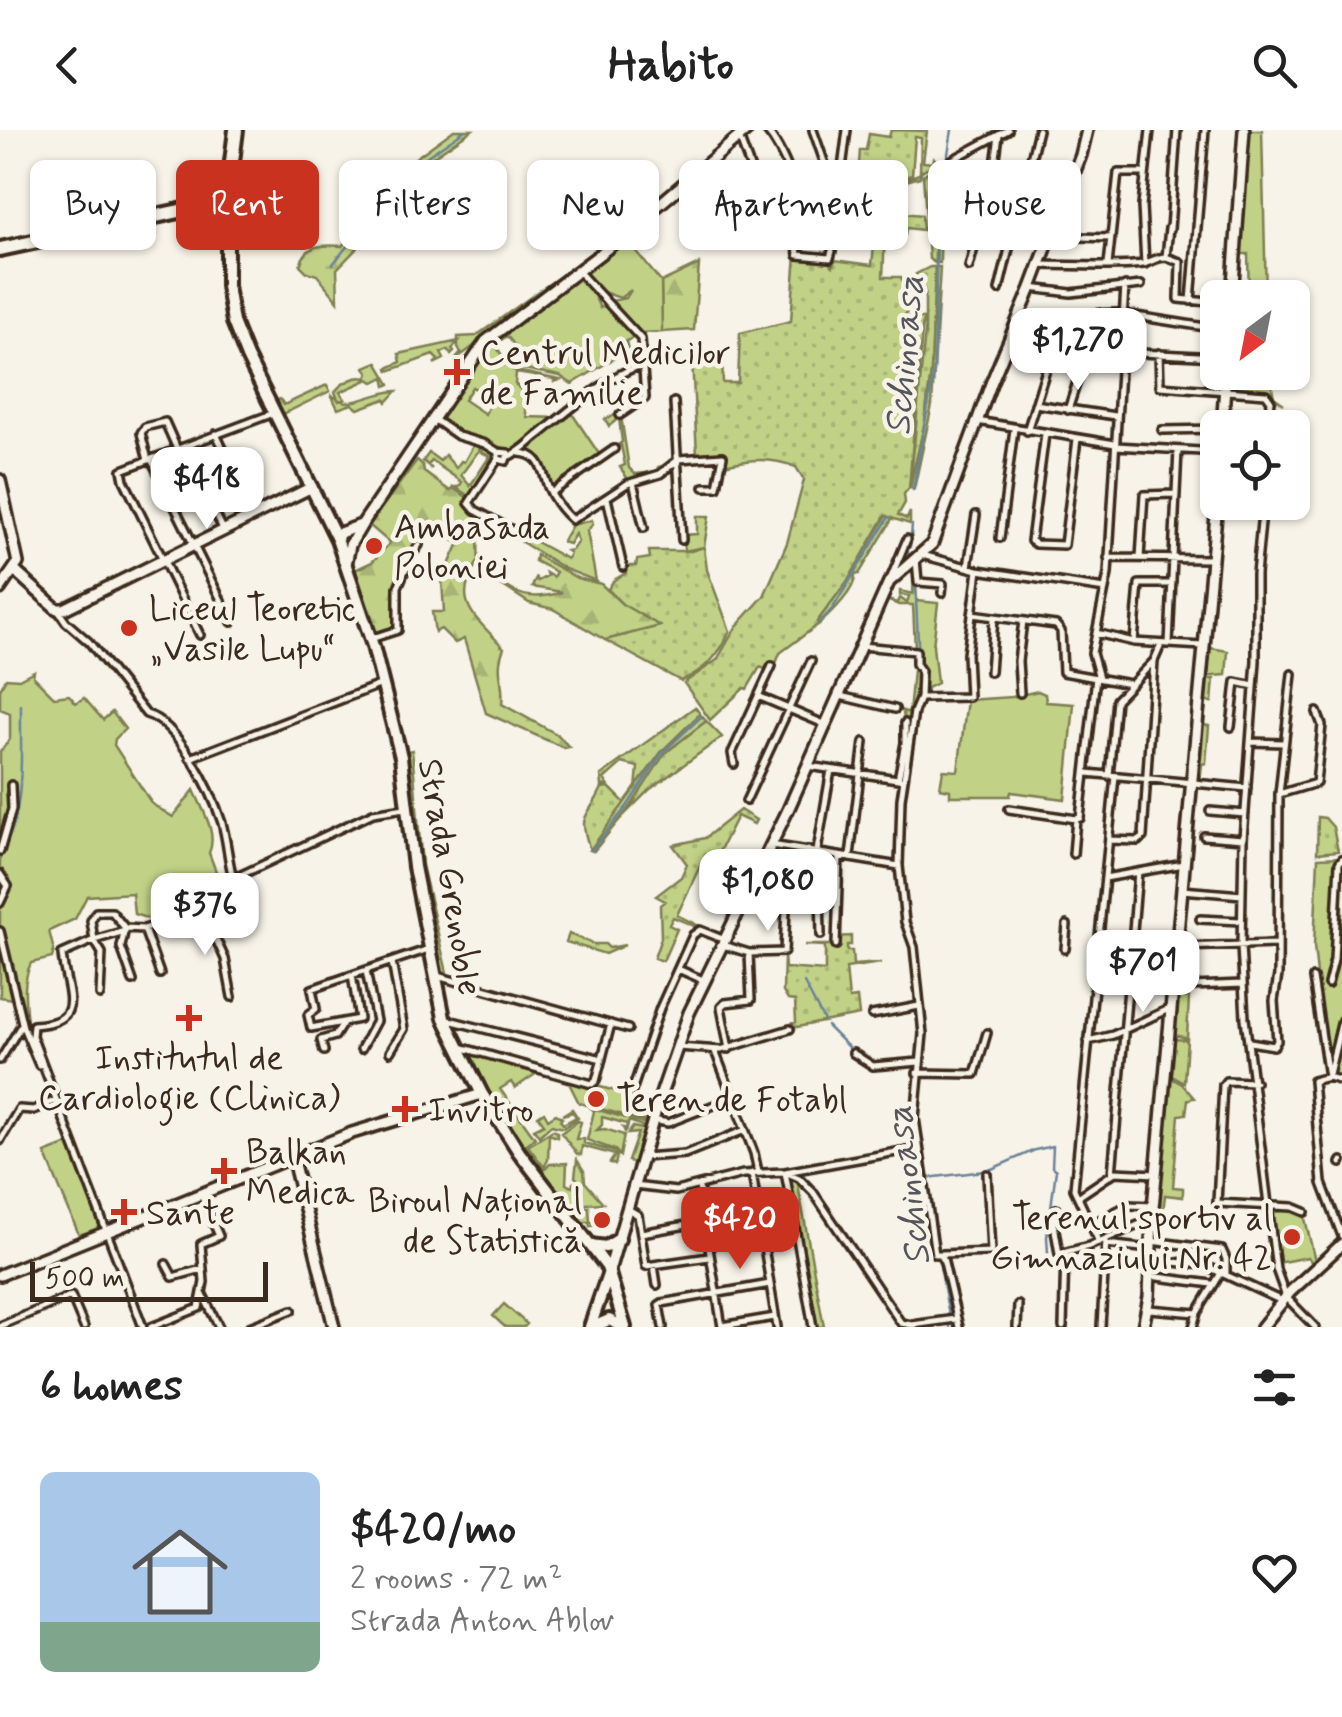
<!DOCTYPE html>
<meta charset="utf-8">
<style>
body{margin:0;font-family:Mynerve,sans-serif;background:#f6f6f6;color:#222;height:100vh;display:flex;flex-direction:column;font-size:38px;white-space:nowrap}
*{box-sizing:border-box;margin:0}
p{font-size:32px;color:#767676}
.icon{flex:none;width:55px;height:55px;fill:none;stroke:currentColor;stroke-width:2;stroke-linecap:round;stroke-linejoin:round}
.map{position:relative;height:1197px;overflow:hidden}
.side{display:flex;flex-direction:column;background:#fff;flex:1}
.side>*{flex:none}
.banner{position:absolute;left:30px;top:30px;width:1282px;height:90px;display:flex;gap:20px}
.needle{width:65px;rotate:212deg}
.buttons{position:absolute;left:1200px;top:150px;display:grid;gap:20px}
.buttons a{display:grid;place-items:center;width:110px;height:110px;border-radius:15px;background:#fff;box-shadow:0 2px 8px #0004;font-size:50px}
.scale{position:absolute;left:30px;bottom:25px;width:238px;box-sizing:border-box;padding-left:10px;border:5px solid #3b2a1e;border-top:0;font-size:28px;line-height:35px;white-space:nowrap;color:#3b2a1e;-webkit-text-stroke:8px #f7f3e8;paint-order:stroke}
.price{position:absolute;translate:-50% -85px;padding:0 22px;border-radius:20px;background:#fff;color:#222;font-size:32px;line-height:65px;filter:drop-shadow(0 2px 5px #0008)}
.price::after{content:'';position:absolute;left:50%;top:60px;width:30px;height:22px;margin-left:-15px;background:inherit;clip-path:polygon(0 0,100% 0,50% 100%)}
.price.active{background:#c8321e;color:#fff}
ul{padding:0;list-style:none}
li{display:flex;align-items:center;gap:30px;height:250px;padding:0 40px}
li span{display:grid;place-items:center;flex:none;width:280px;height:200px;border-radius:15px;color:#555}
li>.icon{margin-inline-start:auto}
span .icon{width:120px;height:120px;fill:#fffc;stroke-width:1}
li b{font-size:42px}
h2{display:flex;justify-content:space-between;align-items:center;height:120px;padding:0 40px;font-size:42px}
.tag{padding:0 35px;border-radius:15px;background:#fff;box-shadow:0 2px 8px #0004;font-size:35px;line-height:90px}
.tag.active{background:#c8321e;color:#fff}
header{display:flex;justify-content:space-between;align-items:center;height:130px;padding:0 40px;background:#fff;font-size:45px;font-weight:700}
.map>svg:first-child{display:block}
.grass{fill:url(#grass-dots);stroke:#7e7e52;stroke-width:2.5}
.forest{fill:url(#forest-firs);stroke:#7e7e52;stroke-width:2.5}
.wetland{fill:url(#wetland-marsh);stroke:#7e7e52;stroke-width:2.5}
.green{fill:#c1d287;stroke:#7e7e52;stroke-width:2.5;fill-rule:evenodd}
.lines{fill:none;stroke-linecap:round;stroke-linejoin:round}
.stream{stroke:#6c8398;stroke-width:2.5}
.street-casing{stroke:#3b2a1e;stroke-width:12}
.secondary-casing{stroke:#3b2a1e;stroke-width:16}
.primary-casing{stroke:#3b2a1e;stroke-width:18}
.highway-casing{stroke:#3b2a1e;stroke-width:20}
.street{stroke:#f7f3e8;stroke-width:5}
.secondary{stroke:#f7f3e8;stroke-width:9}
.primary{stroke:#f7f3e8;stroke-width:10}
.highway{stroke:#f7f3e8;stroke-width:12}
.poi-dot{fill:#c8321e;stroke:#f7f3e8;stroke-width:4}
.labels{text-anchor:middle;stroke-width:9;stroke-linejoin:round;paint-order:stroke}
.poi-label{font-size:35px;fill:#3b2a1e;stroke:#f7f3e8;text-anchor:start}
.street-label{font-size:35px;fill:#3b2a1e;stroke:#f7f3e8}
.water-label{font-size:38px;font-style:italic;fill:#54565b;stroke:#f7f3e8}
</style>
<header><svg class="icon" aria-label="back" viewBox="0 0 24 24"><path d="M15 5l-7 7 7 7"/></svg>Habito<svg class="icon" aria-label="search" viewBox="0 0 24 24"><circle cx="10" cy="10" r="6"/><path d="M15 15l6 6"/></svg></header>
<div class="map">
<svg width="1342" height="1197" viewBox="0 0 1342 1197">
<defs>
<pattern id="grass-dots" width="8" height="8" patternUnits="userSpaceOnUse" patternTransform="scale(2.5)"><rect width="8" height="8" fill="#c1d287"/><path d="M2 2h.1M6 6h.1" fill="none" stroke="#a7b474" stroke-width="1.8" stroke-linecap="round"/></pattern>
<pattern id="forest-firs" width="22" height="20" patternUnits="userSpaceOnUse" patternTransform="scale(2.5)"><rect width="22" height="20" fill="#c1d287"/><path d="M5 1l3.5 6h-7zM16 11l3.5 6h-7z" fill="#a7b474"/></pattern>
<pattern id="wetland-marsh" width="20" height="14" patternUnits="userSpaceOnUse" patternTransform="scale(2.5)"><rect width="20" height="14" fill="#c1d287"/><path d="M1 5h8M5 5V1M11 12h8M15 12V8" fill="none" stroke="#a7b474"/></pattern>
</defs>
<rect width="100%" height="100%" fill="#f7f3e8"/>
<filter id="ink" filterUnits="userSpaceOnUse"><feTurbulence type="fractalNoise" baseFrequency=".01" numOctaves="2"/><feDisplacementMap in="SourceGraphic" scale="20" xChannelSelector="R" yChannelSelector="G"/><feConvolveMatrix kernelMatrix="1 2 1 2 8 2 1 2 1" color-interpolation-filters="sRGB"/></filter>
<g filter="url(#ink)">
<path class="grass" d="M891,0L927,1L923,32L933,33L934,28L937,32L920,42L921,8L915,7L912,45L871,58V48L858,47L860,20H866L869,4L889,7Z
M712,21L714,26L607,117L455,230L461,223L458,218V207L476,206L584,129Z
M943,34L936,64L935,133L929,129L923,45L937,35Z
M921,43L920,47L906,51L901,83L922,85L923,100L906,98L905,105L885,106L883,147H901L908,168L906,187L923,188L909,358L904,364L905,373L898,385L907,389L910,382V394L885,386L849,449L817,492L819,494L780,523L775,536L769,533L765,539L760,537L747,559L744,558L710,590L684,553L717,530L736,497L764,466L787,413L804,350L796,337C770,327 751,329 724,335L725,325H697L692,229L722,227L723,253H738L740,203L791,191L796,123L825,129L833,136L834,130L872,135L876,97L886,57Z
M930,137H935L931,242L925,291L910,358L925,201V162L916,144Z
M704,417L707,440L730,501C719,526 705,540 681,551L605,510L659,496L622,474L608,459L614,450L626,443L625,436H636L637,430L650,428L649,421H691Z
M695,577L700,584L662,621L636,660L638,637L622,633L604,649L608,655L602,656L601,645Z
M706,591L722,607L649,660L618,691L593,722L665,623Z
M412,620L422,735L448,847L438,844L417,734L404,622Z
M609,657L626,674L590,720C577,681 587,691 602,658Z
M740,680L756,690L754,694L737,686L718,724L700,736L677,785L722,807L730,789L727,787L732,788L723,808L673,787L669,795L677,799L663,831L654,828L661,808L660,775L665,771L656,766L681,747L687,734L673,715L705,708Z
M1318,687L1325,688L1333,697L1338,721L1317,723Z
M569,804L593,814H605L609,818L625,815L605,824L566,812Z
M851,806V815H847V821H852L853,835L881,833L846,838L849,869L857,868L859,885L792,898V893L796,892L795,871L788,870L783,862L784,824L785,838L825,841V816L804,815H834L835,807Z"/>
<path class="forest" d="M699,134L694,200L662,202L661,152Z
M417,330L423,335L424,342L450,361L453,358L468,368V376C484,391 476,410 479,430C506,459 521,475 562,462L532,457L536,448L538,451L547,446L546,443L553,447L556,442L535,431L536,425L577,448L601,454L622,474L660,496L605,510L553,479L529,473L500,454L478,432C450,473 476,487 504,518C494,541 505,552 502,574L558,605L569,617L564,618L486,583L464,509L455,513L441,499L435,502L432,482H444L442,450L459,413L449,407L424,404L414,420H404V423L410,425C394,446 394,472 397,498L375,506L355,440L372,432L390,413L369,395Z"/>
<path class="wetland" d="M454,0H472L415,39L427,58L396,80L394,89L388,86L337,139L338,171L317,145L307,142L300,135C307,113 322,115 342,116L397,46L391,37H403Z
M948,33L941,76L940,133H935L936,64L943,34Z
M935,137H940L932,275L914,359L910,358L925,291L931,242Z
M886,386L892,388L890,393L859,444L855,445C856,459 833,482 819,494L817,492L849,449Z
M700,584L706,591L665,623L633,673L598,716L593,721L590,720L662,621Z"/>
<path class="green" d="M1245,0H1262L1266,167H1249L1248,124H1238Z
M842,63L855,65L858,94L840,93L834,113Z
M646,88L651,95L630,114L661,152L662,202L638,203L611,171L626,168L631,160L620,168L603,162L582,143Z
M577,145L588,153L600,178L608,172L640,211L635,207L626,211L628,220L572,254L560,246L514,237L509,230L515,236L524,227L507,206L497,213L494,208L520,189L525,192L521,186Z
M491,209L512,240L560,250L554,252V249L516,243L515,254L521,260L527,287L558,288L515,322L460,305L437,290ZM472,257L493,267L485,284L464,270Z
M459,211L452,219L454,222L451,225L448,220L441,223L444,229L434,234L438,230L433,225L389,241L388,238L401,232L399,224Z
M377,232L390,254L386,256L384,247L374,252L369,249L340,262L345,269L339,271L335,262C341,253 356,245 366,248L369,244L365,237Z
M1244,243H1269L1274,267L1284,274L1261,260H1231V253Z
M327,255L330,261L281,285L274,272L280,269L284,275Z
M397,261L387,272L385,269L358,279L352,274L338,279L331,264C349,283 369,262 397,261Z
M571,282L601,327L553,359L541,331L526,317Z
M618,284L621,286L629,338L635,344L656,342L658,337L671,334L675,327L673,334L663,341L629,351L620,337L625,335L621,315L615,317L622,312L619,288L609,296L605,289Z
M474,314L482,316L461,345L470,356L490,326L481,322L485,316L494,324L469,366L455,357H459L462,352L432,331L428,335L432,339L423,331L429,323L440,331L445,325L456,338L461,331L464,332Z
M697,386H709L704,417L684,421V405L697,404Z
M592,390L593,394L587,401L596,451L565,439L517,409L530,397L533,402L529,401L527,407L567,429L570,423L567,421L572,420L578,411L575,404L569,414L562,412L572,395Z
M915,433L917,471L938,473L933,516L937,553L927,558L926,567H918L902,649L906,591H904L903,582L897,579L909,583L915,519L913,475H899L884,469L898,473L900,468L907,473L909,466L900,465V461L913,464L914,439L911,436Z
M1205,517L1228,521L1226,545L1201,547Z
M34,541L33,546L54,567L69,565L76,573L84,568L103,590L112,582L125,599L115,609L114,615L152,674L173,687L194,660C202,679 218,703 209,723L218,747L204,776L158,792L134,784L132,763L87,766L75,789L49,801L54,821L52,828L31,833C22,852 25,871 27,892L31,893L30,909L18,870L0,867V622L10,609V583L0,579V559L6,548L19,549Z
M1214,549L1212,572H1206L1204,595L1209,596L1206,633L1202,634L1200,652L1192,651L1201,550Z
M1038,561L1045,564L1046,572L1074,574L1065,669L1011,662L1010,666H950V660L940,658L943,640L958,641L967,570L1012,567Z
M1342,727V948L1328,943L1327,938L1314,816L1318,728Z
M1189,818L1187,854L1182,855V867H1189L1187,908L1170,904L1178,820Z
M1172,909L1187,910L1184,952L1169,945Z
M465,919L540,941L515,958L511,952L500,959L535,1008L521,1018L488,968Z
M1171,948L1182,954L1194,968L1188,969L1186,984L1179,985L1173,1057L1183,1058V1067L1165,1065L1163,1082L1155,1081Z
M575,950L656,972L649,992L579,973L569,953Z
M591,978L647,994L649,997L638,1035L628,1031L638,1003L628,1004L633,997L642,999V996L629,991L626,1001L625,1002L623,998L626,999L627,994L602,987V995L597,1000L605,999L624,1005L620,1026L615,1020L587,1010L594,981Z
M572,979L578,988L563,998L551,995L539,1006L534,999L544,994L538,986L544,982L548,989L556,984L562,988L560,990L563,994L576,987L573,982L562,985Z
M578,991L581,992L576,1009H584V1013L615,1022L617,1026L615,1035L610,1033L615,1025L582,1016L581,1025L577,1024L561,1003Z
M553,1000L557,1002V1007L549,1004L548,1030L544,1037L528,1016Z
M68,1014H71L101,1092L98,1099L79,1105L45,1023Z
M527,1017L544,1040L550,1034L567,1033L566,1054L572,1057L573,1053L581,1052L575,1047L577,1030L584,1041L585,1052L603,1073L571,1075L589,1077L590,1091L598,1095L590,1096L589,1092H585L582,1096L523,1020Z
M787,1045L797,1049L824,1197H815Z
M1274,1078L1303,1080L1315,1131L1312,1133L1308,1127L1277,1133L1271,1080Z
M504,1174L527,1194L524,1197H505L493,1186Z"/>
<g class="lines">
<path class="stream" d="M947,30L952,0
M410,38L465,0
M333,134L408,40
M913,360L934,242L938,62L946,34
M910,417L912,395
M908,432V415
M915,447L919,533
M820,492L833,478L889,387
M913,578L918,541
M903,674L912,610
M592,720L628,675L662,623L701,587
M0,725C27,683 20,623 21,575
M902,733L905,765
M905,773L911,804
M909,810L911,828
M912,833L915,874
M804,853L824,891
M916,879L919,911
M827,896L851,920
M987,1041L1035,1020L1053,1016L1052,1037L1056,1040L1047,1107L1048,1123
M927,1048L985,1041
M934,1101L949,1186
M950,1193V1197"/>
<defs>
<path id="street" d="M766,0C783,19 801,66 801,92C800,104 796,113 798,125L830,128L832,121
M813,0L833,57
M739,7L760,64
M950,31L1008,0
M837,77L847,0
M1170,99L1177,0
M1051,106L1110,108
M1166,127L1180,132L1179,169L1218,173
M1166,127L1169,98
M1145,134L1142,76L1150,0
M1041,135C1071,135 1115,138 1143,134C1152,132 1156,127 1166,127
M1108,135L1118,43H1144
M969,137L994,43L999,5
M578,141L641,209L645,268L620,285
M1031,158L1071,163L1141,155
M999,160L1038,0
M1191,171L1205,0
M1121,222L1218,227
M1159,223L1160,256L1266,264L1271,271L1268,298
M674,272L682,410
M1035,274L1115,286
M1068,280L1099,183
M435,290L458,306L485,314L498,322
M977,291L1115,314
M1162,300L1218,299
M1027,301L1061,192L1067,185L1117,183L1218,199
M216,304L254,383
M1045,304L1031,411L1036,414L1064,415L1077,309
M1116,316L1218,322
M183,317L223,399
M519,323C541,324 542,340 548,357C553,369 563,382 572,390L627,354L660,344L679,329L723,326L717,357H704
M509,326C522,322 529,312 540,304C565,284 615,239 645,235
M151,329L232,492
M498,329L506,331L508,323L498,322V329L469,373L475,380L516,402
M148,330L141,303L145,297L165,292L177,319
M633,352L644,398
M551,363L614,319
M607,368L623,437
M1263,372L1256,444V531L1243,709L1241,816L1245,888L1276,1139L1286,1167L1315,1197
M1000,408L1014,299
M922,425L978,440L1105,459
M1108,428L1212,429
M1140,428L1144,365L1174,364
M916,429L918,452L943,454L942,463
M968,437L976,385
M889,452L907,409
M57,479L66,492L89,512L146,584C179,593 212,662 222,693C227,711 228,730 233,748
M972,484L1056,495L1061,501L1063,542L1130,554
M1096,503L1134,512L1203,516
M200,505L124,350L122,340L274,283
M370,509L398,500V457L411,426L419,415
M1134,512L1139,454H1172
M1169,514L1178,320
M861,516L916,521V534L921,541L920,568L914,582L901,669L899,736L905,792L914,817L923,904L915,988L935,1124H941L944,1132L959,1197
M990,542L994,487
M1099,548L1092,523L1108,444L1125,156
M1020,563L1018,531L1023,491
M758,566L824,594
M840,566L895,579
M921,568L969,567L967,524L978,440
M1231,597L1236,552L1254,556
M1251,612L1283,613
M190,628L382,554
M734,634L732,623L772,536
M808,636L898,649
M1087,643L1247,658
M1109,646L1116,570L1154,531
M901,650L898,649L905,613V593
M1279,664L1316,653L1322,595L1317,582
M746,671L811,531
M1009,679L1076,689
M1210,681L1245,684
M1204,706L1243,709
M1109,710L1138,711L1143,707L1154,531L1161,515
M771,715L899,736
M0,721L12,679L11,655
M817,721L831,640
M1073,724L1076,689L1080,688L1096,547
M850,726L864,612
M0,744L8,756L0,773
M1105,748L1138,742
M753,753L792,760H836
M806,760L808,720
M1182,760L1242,765
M820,761L821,805
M203,781L225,829L232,867
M1200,789L1241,791
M125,798L144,799L206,780L216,758L222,754L373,683L405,678
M144,799L160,844
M0,801L23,897L39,935
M723,815L749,823L784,822L787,759
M836,815L839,726
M1065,819L1067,795
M1130,836L1159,830L1180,817L1277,814
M678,839L703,850
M352,845L359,889L311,898L308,885L316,879L312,859C351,845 390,832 429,819
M437,846L628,899
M1313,848L1328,947
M133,851L121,817L125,798L112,782H96L91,791L94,810L62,824C65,862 89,892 33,895L32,906L143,1197
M1328,854L1334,830L1339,733L1342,729
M1192,856L1243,854
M100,865L102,823L94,810L125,801
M872,885L919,876
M445,889L602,929
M1088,911L1113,905L1169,879
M1250,912L1274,916L1277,911L1274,871L1278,845L1279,664L1292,544
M460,917L592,954L596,951L611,894
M677,917L721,920L790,899
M361,919L376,891L366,841
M729,919L721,877L725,873L751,870L749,823
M324,921L321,910L335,906L343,893
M715,921L754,1023L758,1042
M390,922L404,899L392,832
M853,923L873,936L919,932
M0,930L22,894
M917,943L975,944L987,903
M1329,944L1342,890
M1342,951L1328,947L1313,951L1322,1053L1342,1106
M1255,952L1226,951L1223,955L1217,1073L1293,1077L1305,1082
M631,964L660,878L693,805L700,800L725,810
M653,990L668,993L732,968
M0,1011L19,979L34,980L56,970
M643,1027L685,1024L745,1000
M1341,1033L1342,1031
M785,1042L799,1048L813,1062L901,1193L912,1195L956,1189
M785,1042L813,1197
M752,1043L777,1197
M1112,1044L1138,742L1184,734
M634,1056L676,1061L743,1044L785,1042L919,1018
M699,1057L722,1197
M1078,1067L1115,1042L1157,1044
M628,1079L638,1085L646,1136L709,1127
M1056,1079L1054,1094L1059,1124L1089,1116L1152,1089
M1092,1094L1128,1075L1154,1076
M641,1103L704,1092
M1151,1111L1222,1120L1226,1129V1144
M1099,1112L1074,1059L1115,646
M1106,1114L1150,1119
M942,1124L991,1122L987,1044
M1152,1130L1204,1135L1282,1171
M166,1134L173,1147L202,1139
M654,1135L657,1155
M1150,1146L1212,1154
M202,1163L219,1197
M1149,1179L1197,1183
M0,1196L71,1166L84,1197
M722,1196L775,1187
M151,1197L199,1178L204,1152L201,1114L219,1106L201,1065
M249,1197L292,1180
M663,1197L659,1175L662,1173L770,1154
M1017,1197L1018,1175
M1063,1197L1065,1123
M1101,1197L1106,1110
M1193,1197L1197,1183L1221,1143"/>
<path id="secondary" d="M1232,168L1244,0
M1222,298L1226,242
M0,350L18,433L0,459
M337,409L340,403L361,395
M346,434L350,415L363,393L486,211L608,118L747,0
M15,441L57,479H64L312,357
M292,1026L334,1197
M609,1141L659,970L689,883L788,680L889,452L932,414L992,251L1031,158L1081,25L1087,0
M0,1145L352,1003L482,964
M1143,1197L1149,1167L1152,1089L1218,363
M1262,1197L1290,1162L1342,1114"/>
<path id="primary" d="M227,71V156L233,192L247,227L337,409L373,516L401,627L414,737L444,888L482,964L519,1022L607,1137L625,1197
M590,1115L606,1117L619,1109
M590,1197L609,1142
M593,1197L609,1190L624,1197"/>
<path id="highway" d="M0,119L227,71L236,0"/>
</defs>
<use href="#street" class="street-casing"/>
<use href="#secondary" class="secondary-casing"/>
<use href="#primary" class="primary-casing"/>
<use href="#highway" class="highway-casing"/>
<use href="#street" class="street"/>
<use href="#secondary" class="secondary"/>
<use href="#primary" class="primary"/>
<use href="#highway" class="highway"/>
</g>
</g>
<g class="poi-dot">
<path d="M452 227h10v10h10v10h-10v10h-10v-10h-10v-10h10z"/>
<circle cx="374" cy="416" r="10"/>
<circle cx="129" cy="498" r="10"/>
<path d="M184 873h10v10h10v10h-10v10h-10v-10h-10v-10h10z"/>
<circle cx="596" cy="969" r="10"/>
<path d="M400 964h10v10h10v10h-10v10h-10v-10h-10v-10h10z"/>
<path d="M219 1026h10v10h10v10h-10v10h-10v-10h-10v-10h10z"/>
<path d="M119 1067h10v10h10v10h-10v10h-10v-10h-10v-10h10z"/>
<circle cx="602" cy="1090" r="10"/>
<circle cx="1292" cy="1107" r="10"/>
</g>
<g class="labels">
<g class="poi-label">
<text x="480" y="234">Centrul Medicilor<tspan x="480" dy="40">de Familie</tspan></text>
<text x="394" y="408">Ambasada<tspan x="394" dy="40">Poloniei</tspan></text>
<text x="149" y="490">Liceul Teoretic<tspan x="149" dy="40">„Vasile Lupu“</tspan></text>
<text x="189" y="939" text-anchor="middle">Institutul de<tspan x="189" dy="40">Cardiologie (Clinica)</tspan></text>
<text x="616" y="981">Teren de Fotabl</text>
<text x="428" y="991">Invitro</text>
<text x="246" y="1033">Balkan<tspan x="246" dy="40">Medica</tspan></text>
<text x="582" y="1082" text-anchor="end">Biroul Național<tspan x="582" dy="40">de Statistică</tspan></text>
<text x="146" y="1094">Sante</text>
<text x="1272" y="1099" text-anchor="end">Terenul sportiv al<tspan x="1272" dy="40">Gimnaziului Nr. 42</tspan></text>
</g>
<g class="street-label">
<text transform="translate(451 747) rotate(80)" y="12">Strada Grenoble</text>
</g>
<g class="water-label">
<text transform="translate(903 225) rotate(-85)" y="13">Schinoasa</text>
<text transform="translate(907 1056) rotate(-97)" y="13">Schinoasa</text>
</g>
</g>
</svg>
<div class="buttons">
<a><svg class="needle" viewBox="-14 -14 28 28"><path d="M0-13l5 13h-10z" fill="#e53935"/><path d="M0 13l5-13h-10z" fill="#767676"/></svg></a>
<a><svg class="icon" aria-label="locate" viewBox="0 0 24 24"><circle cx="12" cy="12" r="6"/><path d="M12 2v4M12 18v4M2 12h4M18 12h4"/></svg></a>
</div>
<div class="scale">500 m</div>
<b class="price" style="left:1078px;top:263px">$1,270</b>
<b class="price" style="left:207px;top:402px">$418</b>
<b class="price" style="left:768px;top:804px">$1,080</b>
<b class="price" style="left:205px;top:828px">$376</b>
<b class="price" style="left:1143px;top:885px">$701</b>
<b class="price active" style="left:740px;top:1142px">$420</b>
<div class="banner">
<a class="tag">Buy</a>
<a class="tag active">Rent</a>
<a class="tag">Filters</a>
<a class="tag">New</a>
<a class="tag">Apartment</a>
<a class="tag">House</a>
</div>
</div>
<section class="side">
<h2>6 homes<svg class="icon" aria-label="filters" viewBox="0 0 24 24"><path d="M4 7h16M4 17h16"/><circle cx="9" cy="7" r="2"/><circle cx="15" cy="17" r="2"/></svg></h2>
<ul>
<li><span style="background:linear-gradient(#a9c7e8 75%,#7fa58c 0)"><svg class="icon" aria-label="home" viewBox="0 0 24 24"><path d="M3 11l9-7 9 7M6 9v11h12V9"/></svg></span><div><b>$420/mo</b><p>2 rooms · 72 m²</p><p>Strada Anton Ablov</p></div><svg class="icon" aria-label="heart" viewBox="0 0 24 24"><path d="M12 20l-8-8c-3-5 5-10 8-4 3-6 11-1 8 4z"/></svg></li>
</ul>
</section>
